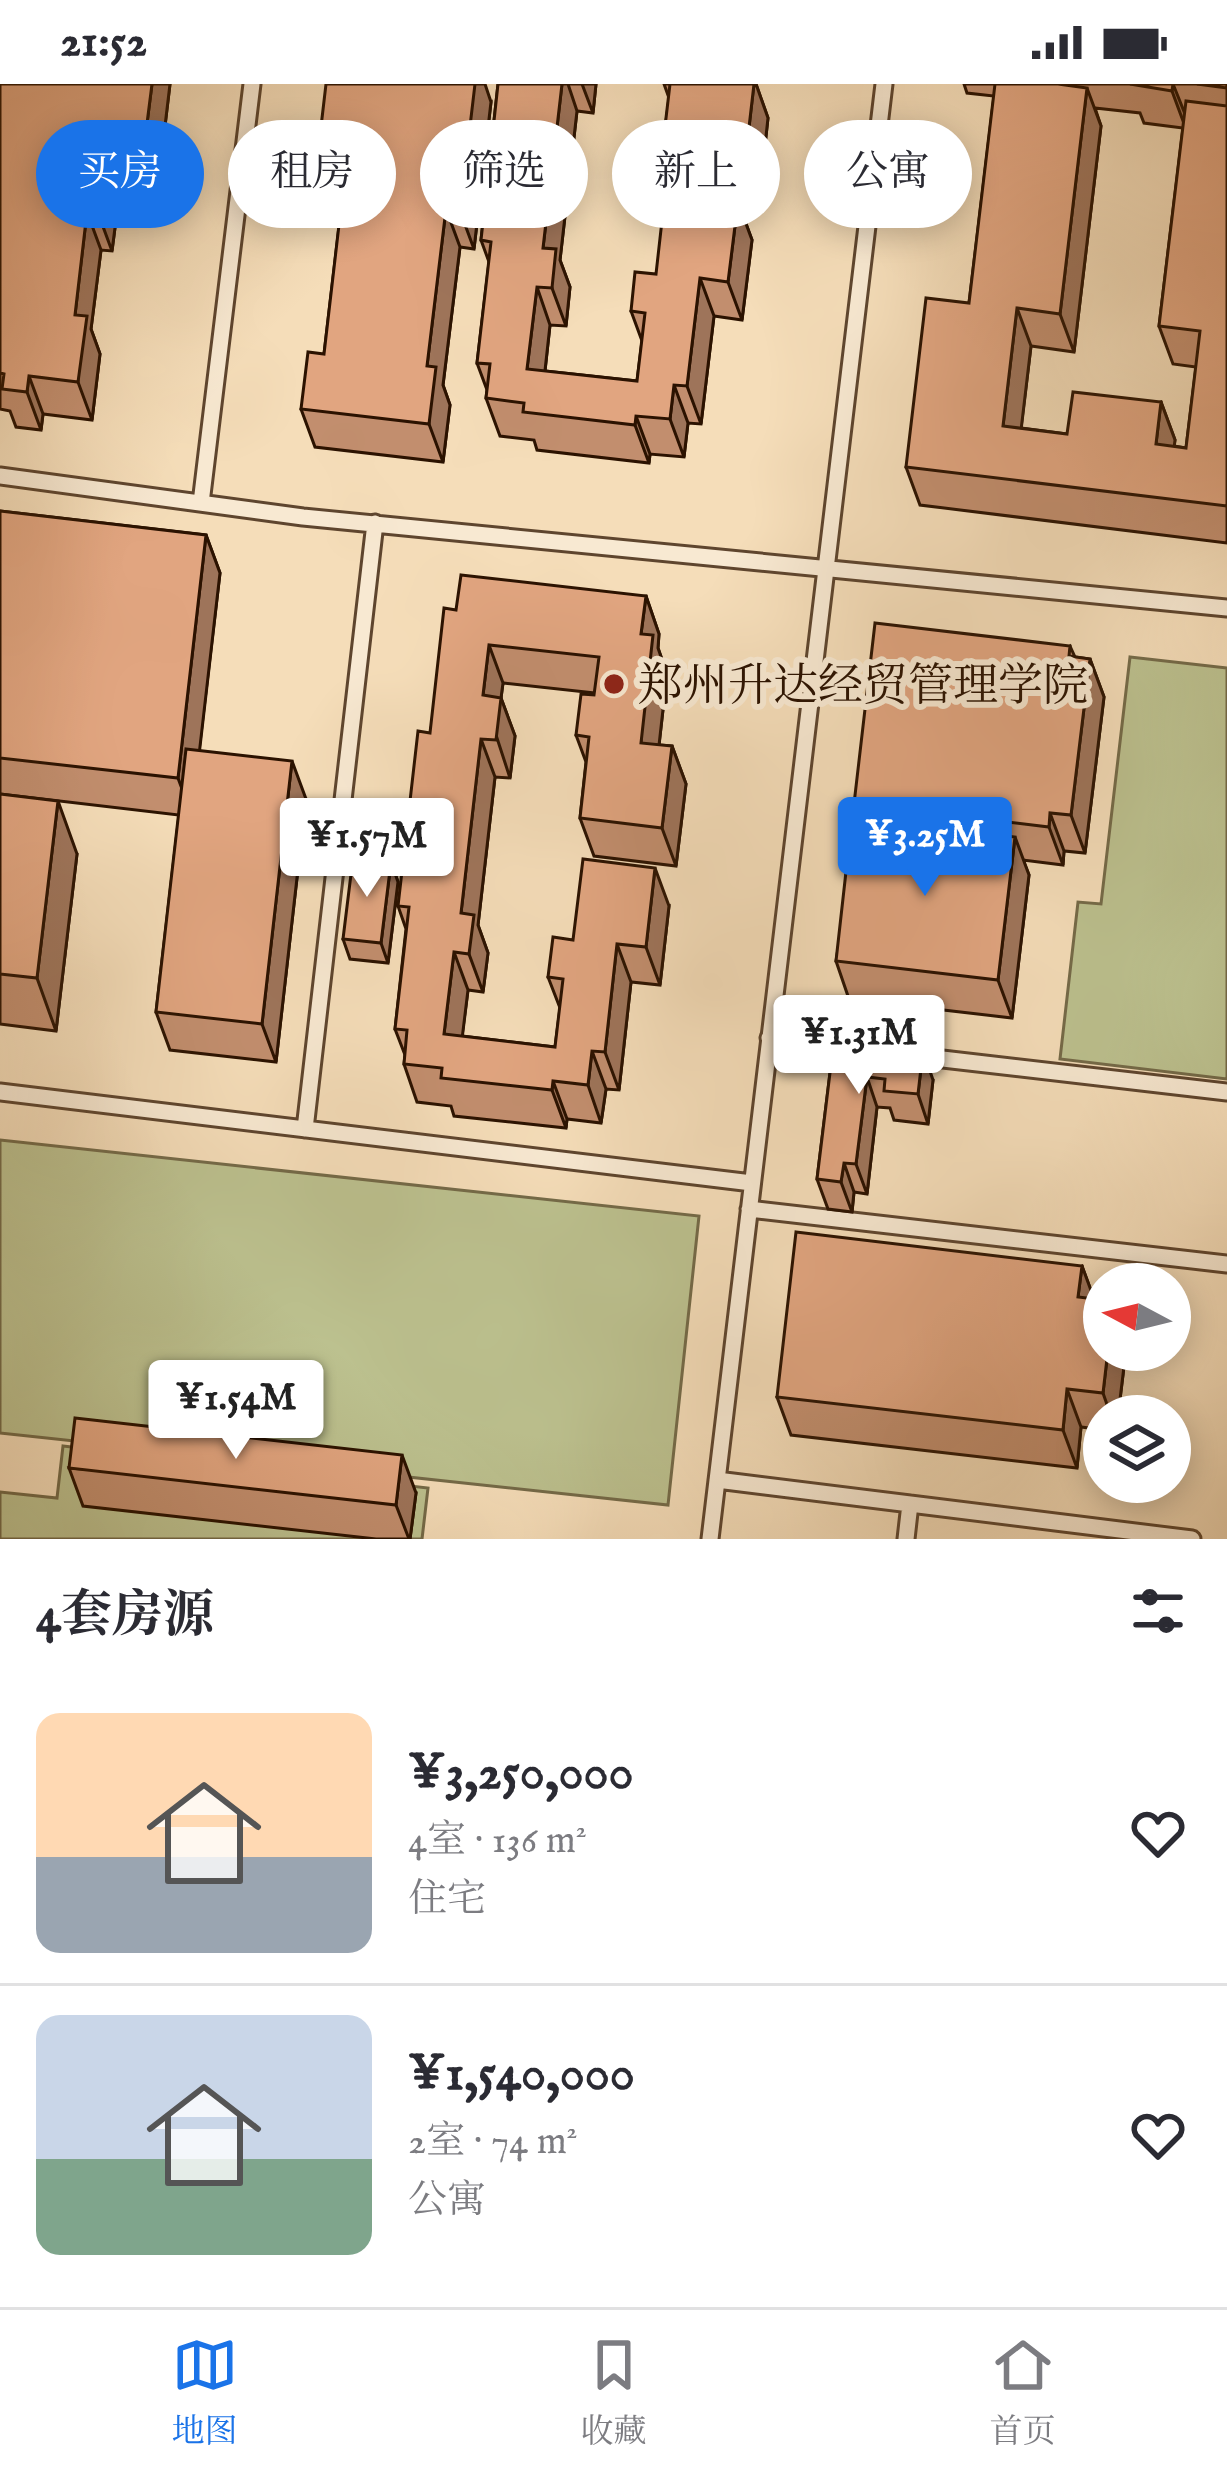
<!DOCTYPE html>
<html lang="zh">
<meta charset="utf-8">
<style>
body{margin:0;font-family:"IM FELL English","Noto Serif SC",serif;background:#f7f7f7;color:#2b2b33;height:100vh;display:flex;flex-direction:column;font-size:45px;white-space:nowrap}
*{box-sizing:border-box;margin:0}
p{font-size:39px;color:#7c7c81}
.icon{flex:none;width:66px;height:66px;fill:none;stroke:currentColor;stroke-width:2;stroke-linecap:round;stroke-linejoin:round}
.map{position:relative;height:1455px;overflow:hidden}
.drawer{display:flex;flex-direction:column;background:#fff;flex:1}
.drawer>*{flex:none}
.top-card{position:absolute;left:36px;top:36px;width:1155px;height:108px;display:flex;gap:24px}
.needle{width:78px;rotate:277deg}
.controls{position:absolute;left:1083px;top:1179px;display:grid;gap:24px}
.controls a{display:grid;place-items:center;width:108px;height:108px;border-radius:50%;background:#fff;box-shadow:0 6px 30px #0003;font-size:60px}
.price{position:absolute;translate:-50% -102px;padding:0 27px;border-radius:12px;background:#fff;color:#222;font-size:39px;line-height:78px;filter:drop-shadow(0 3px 6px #0008)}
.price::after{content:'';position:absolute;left:50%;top:72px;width:36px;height:27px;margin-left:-18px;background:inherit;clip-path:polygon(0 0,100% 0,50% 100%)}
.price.on{background:#1a73e8;color:#fff}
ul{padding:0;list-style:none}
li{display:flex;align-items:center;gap:36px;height:300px;padding:0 36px}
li+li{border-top:3px solid #e1e1e2}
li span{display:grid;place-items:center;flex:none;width:336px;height:240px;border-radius:24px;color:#555}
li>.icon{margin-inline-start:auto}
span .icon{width:144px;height:144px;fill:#fffc;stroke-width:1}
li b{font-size:51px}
h2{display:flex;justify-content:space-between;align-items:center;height:144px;padding:0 36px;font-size:51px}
.pill{padding:0 42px;border-radius:54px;background:#fff;box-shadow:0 6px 30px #0003;font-size:42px;line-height:108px}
.pill.on{background:#1a73e8;color:#fff}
.status{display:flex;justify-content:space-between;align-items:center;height:84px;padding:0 60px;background:#fff;direction:ltr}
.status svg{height:33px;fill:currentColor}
.dock{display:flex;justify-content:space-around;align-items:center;height:168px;border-top:3px solid #e1e1e2;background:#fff;font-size:33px;color:#7c7c81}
.dock a{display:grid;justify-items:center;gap:6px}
.dock .on{color:#1a73e8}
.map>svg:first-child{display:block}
.green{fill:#bcc18f;stroke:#746a48;stroke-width:3}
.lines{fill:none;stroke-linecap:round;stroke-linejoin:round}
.service-casing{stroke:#5e452e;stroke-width:21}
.service{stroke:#f8e9d2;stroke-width:15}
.wall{fill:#c28e6e;stroke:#2b1200;stroke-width:3;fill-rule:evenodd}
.shaded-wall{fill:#9e745a;stroke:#2b1200;stroke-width:3}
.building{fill:#e1a580;stroke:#2b1200;stroke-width:3}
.poi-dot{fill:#8f2418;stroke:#f8e9d2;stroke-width:4.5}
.labels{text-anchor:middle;stroke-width:12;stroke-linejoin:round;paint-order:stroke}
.poi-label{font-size:45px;fill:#2b1200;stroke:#f8e9d2;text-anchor:start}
</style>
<div class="status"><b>21:52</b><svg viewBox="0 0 49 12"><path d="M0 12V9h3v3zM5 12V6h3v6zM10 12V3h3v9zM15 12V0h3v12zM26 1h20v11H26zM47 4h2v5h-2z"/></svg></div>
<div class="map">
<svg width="1227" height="1455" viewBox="0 0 1227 1455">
<rect width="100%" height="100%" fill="#f5ddb9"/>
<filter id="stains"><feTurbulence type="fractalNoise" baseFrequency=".00167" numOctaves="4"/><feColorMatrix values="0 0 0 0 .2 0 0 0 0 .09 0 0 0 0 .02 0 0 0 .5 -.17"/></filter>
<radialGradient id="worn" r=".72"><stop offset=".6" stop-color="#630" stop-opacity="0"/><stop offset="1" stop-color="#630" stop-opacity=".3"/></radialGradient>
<path class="green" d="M1130,573L1227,584V995L1060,975L1078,818L1101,820Z
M0,1056L699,1132L668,1421L0,1349Z
M63,1362L428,1404L422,1455H0V1408L57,1414Z"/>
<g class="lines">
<defs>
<path id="service" d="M0,392L303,433L1227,524
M201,419L252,0
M769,954L849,964
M908,971L1227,1008
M0,1008L752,1099
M305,1045L375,439
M749,1125L1227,1180
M717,1396L1192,1455
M710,1455L884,0
M906,1455L910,1420"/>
</defs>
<use href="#service" class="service-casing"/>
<use href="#service" class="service"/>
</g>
<path class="wall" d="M0,0H170L157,109L120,105L112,167L101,166L91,245L100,270L92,336L43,330L41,346L16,343L10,327L0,325Z
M498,0H596L593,29L577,27L560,176L570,203L566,242L550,241L545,287L637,297L642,257L631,227L656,190L738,118L752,156L742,236L714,232L701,340L688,339L684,373L650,370L649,379L537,366L534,356L500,352L486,314L487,306L477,279L489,178L481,156Z
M664,0H756L768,34L759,116L676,106L662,68L669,14Z
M964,0H1227V459L920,421L906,383L969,219L994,12L967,9ZM1095,24L1140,29L1144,39L1183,44L1159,242L1173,280L1196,283L1186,364L1174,362L1175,356L1161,318L1067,350L1021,344L1031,262L1074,268L1101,42Z
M491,18L474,165L460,163L443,301L450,321L443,378L315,363L301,325L324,270L340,134L329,132L315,94Z
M0,427L206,451L220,489L199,667L306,715L276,978L170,966L156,928L179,731L0,710Z
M646,512L659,550L658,564L667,590L659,661L672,662L686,700L676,782L594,772L580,734L586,678L576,651L595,609L503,599L501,614L515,652L510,694L495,693L478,841L488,869L483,908L468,906L462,952L555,963L560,924L548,893L573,856L669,822L660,901L631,898L619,1006L606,1005L601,1039L567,1035L566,1044L454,1032L451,1022L417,1018L404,980L405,971L395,945L406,845L398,822L430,649L456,526Z
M1070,562L1075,573L1090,575L1104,613L1085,769L1064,767L1063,781L1023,776L1029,791L1012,934L849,915L836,877L859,735L854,720Z
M0,710L77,770L56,947L0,940Z
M391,778L398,798L388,879L350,875L343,855Z
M834,956L933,996L928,1040L894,1036L890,1024L877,1023L867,1110L854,1108L852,1128L828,1125L817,1095Z
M1082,1182L1094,1215L1104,1266H1126L1118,1332H1104V1346L1081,1343L1077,1384L791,1351L777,1313Z
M69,1384L416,1409L410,1455H376L83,1422Z"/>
<path class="shaded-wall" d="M152,0H170L157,109L143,71Z
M472,0H485L491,18L474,165L460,127Z
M562,0H568L577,27L560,176L570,203L566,242L552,204L543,164Z
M582,0H596L593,29Z
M754,0H756L768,34L759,116L745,78Z
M1173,0L1187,35L1186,45L1172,7Z
M1087,4L1101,42L1074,268L1060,230Z
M106,66L120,105L112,167L98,129Z
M738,118L752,156L742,236L728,198Z
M446,125L460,163L443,301L450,321L443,378L429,340L427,282Z
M87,128L101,166L91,245L100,270L92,336L78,298L75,231Z
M700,194L714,232L701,340L687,302Z
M537,203L550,241L541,323L527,285Z
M1017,224L1031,262L1017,380L1003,342Z
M29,292L43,330L41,346L27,308Z
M674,301L688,339L684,373L670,335Z
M1161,318L1175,356L1170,398L1156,360Z
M636,332L650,370L649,379L635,341Z
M206,451L220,489L192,732L178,694Z
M646,512L659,550L658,564L667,590L655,697L641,659V550Z
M489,561L503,599L501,614L515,652L510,694L483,611Z
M1090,575L1104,613L1085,769L1071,731Z
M481,655L495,693L478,841L488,869L483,908L469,870L461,829Z
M672,662L686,700L676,782L662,744Z
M292,677L306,715L276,978L262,940Z
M58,717L77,770L56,947L37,894Z
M1050,729L1064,767L1063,781L1049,743Z
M1015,753L1029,791L1012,934L998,896Z
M391,778L398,798L388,879L381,859Z
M655,784L669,822L660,901L646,863Z
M617,860L631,898L619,1006L605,968Z
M454,868L468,906L458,988L444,950Z
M592,967L606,1005L601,1039L588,1001Z
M923,967L933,996L928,1040L918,1010Z
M867,993L877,1023L867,1110L856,1080Z
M553,997L567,1035L566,1044L552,1006Z
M844,1079L854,1108L852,1128L841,1098Z
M1082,1182L1096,1220L1078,1213Z
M1108,1266H1126L1118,1332H1111L1103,1309Z
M1067,1305L1081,1343L1077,1384L1063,1346Z
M402,1371L416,1409L410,1455H409L396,1421Z"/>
<path class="building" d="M0,0H152L143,71L106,66L98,129L87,128L75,231L87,232L78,298L29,292L27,308L2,305L4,290L0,289Z
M326,0H475L460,127L446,125L427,282L436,283L429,340L301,325L308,268L324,270L342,115L334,114L336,97L315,94Z
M498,0H562L543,164L556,165L552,204L537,203L527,285L637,297L645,229L631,227L635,188L656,190L665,110L738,118L728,198L700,194L687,302L674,301L670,335L636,332L635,341L523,328L524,319L486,314L490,280L477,279L491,158L481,156Z
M670,0H754L745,78L662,68Z
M995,0H1058L1087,4L1060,230L1017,224L1003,342L1067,350L1073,308L1161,318L1156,360L1186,364L1200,247L1159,242L1186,17L1227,22V422L906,383L926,214L969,219Z
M1130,0H1173L1172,7Z
M1197,0H1227V4Z
M0,427L206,451L178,694L0,674Z
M461,491L646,512L641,550L653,551L641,659L672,662L662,744L580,734L589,653L576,651L581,610L594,611L599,573L489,561L483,611L501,614L496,656L481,655L461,829L474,831L469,870L454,868L444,950L555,963L563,895L548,893L553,853L573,856L583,775L655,784L646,863L617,860L605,968L592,967L588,1001L553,997L552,1006L441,994L442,984L404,980L407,946L395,945L409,823L398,822L418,647L430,649L444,524L456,526Z
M875,539L1070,562L1069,572L1090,575L1071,731L1050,729L1049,743L854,720Z
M186,665L292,677L262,940L156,928Z
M0,710L58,717L37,894L0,890Z
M852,734L1015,753L998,896L836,877Z
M353,774L391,778L381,859L343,855Z
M834,956L923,967L918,1010L884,1007L885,995L867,993L856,1080L844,1079L841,1098L817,1095Z
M796,1148L1082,1182L1078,1213L1104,1216V1266H1108L1103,1309L1067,1305L1063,1346L777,1313Z
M75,1334L402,1371L396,1421L69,1384Z"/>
<circle class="poi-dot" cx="614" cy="600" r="12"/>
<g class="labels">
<g class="poi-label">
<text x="638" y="616">郑州升达经贸管理学院</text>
</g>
</g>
<rect width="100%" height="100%" filter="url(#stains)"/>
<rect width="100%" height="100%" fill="url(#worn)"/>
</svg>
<div class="controls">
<a><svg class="needle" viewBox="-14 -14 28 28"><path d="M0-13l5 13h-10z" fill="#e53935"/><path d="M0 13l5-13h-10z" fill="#7c7c81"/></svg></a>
<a><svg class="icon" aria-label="layers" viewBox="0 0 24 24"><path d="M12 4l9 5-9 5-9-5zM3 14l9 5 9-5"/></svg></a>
</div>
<b class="price on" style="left:925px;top:815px">¥3.25M</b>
<b class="price" style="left:367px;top:816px">¥1.57M</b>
<b class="price" style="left:859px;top:1013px">¥1.31M</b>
<b class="price" style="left:236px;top:1378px">¥1.54M</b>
<div class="top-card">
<a class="pill on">买房</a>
<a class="pill">租房</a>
<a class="pill">筛选</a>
<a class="pill">新上</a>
<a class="pill">公寓</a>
</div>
</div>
<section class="drawer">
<h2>4套房源<svg class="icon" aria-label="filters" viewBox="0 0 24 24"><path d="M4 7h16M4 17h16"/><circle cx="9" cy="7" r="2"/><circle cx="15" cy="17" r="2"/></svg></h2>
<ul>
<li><span style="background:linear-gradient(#ffd9b3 60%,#9aa5b1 0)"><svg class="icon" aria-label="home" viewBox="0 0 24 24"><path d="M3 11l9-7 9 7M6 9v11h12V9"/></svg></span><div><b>¥3,250,000</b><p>4室 · 136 m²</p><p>住宅</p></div><svg class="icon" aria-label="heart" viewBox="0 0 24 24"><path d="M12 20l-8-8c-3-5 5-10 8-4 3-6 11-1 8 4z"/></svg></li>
<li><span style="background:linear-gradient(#c9d6e8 60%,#7fa58c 0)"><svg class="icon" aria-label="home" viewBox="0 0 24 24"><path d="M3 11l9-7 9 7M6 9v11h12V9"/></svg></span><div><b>¥1,540,000</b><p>2室 · 74 m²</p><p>公寓</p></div><svg class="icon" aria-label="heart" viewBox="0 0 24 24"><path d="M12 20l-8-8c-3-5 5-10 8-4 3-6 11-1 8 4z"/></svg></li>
</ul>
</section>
<nav class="dock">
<a class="on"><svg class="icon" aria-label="map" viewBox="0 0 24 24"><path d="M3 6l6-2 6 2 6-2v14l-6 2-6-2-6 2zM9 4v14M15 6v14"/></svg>地图</a>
<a><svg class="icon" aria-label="saved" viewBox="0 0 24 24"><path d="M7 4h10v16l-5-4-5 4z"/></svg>收藏</a>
<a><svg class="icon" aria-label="home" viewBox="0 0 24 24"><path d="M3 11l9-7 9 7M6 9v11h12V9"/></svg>首页</a>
</nav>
